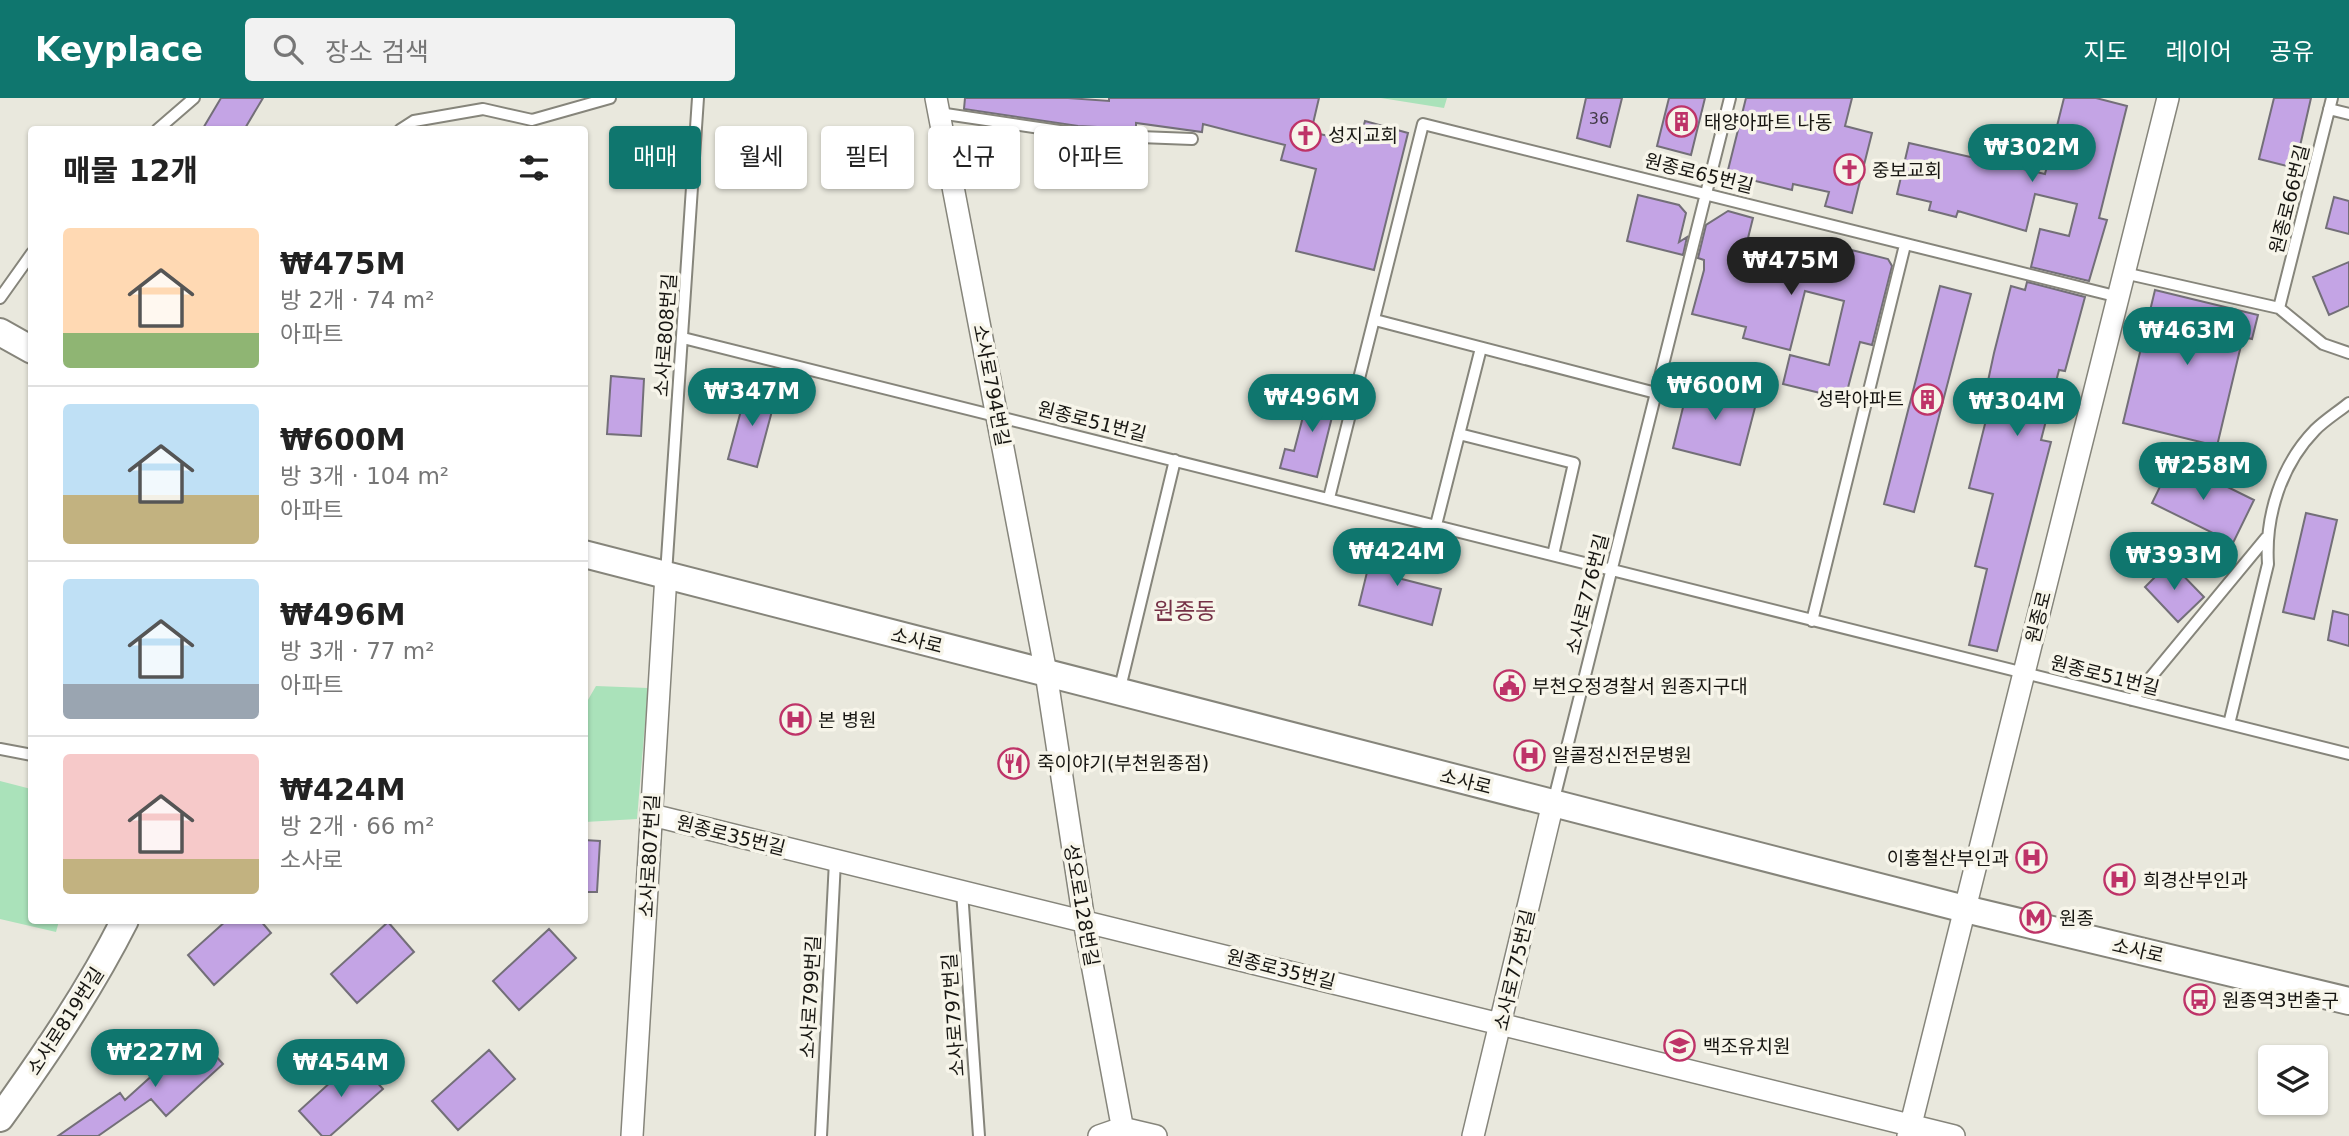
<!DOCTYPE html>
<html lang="ko">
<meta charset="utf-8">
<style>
body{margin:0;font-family:"DejaVu Sans","Noto Sans KR",sans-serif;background:#f2f2f2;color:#222;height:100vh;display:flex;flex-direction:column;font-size:26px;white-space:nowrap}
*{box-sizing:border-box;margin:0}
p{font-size:23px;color:#767676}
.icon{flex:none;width:38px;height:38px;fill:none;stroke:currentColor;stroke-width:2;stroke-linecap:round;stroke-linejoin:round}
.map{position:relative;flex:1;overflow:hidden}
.drawer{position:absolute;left:28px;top:28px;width:560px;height:798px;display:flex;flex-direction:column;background:#fff;border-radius:7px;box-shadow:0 2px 5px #0004}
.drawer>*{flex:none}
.banner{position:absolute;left:609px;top:28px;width:665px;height:63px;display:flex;gap:14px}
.buttons{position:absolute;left:2258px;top:947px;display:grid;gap:14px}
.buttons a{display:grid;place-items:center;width:70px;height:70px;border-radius:7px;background:#fff;box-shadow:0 2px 5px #0004;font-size:35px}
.price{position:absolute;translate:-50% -60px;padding:0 16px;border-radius:24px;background:#0f766e;color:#fff;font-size:23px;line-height:46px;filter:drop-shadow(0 2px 4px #0008)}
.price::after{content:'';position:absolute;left:50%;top:42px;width:21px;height:16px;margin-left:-10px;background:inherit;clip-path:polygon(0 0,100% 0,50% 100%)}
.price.current{background:#222;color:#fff}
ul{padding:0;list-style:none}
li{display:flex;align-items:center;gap:21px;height:175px;padding:0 35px}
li+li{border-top:2px solid #e0e0e0}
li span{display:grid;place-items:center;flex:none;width:196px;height:140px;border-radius:7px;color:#555}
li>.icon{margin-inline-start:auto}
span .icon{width:84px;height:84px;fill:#fffc;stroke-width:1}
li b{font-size:30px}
h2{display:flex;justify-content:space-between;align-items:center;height:84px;padding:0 35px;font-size:30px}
.chip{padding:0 24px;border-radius:7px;background:#fff;box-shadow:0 2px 5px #0004;font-size:24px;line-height:63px}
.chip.current{background:#0f766e;color:#fff}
header{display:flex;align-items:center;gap:42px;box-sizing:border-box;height:98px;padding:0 35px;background:#0f766e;color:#fff}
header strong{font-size:33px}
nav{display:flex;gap:38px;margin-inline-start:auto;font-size:24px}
.search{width:490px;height:63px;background:#f2f2f2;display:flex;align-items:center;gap:18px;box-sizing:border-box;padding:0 24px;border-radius:7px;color:#767676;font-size:26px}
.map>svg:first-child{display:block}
.green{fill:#aae2ba}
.building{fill:#c4a4e5;stroke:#736f78;stroke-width:2}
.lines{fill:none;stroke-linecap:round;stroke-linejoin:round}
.service-casing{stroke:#86857b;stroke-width:14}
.minor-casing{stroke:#86857b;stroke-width:24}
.tertiary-casing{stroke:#86857b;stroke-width:30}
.service{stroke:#fff;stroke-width:10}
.minor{stroke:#fff;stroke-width:21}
.tertiary{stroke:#fff;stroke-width:26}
.labels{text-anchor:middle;stroke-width:7;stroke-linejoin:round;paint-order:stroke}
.number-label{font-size:16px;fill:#423a47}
.poi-label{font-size:19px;fill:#171612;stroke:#f7f5ea;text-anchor:start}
.street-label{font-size:19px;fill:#171612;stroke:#f7f5ea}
.quarter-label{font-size:23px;fill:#753046;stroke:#f7f5ea}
</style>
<header>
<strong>Keyplace</strong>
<div class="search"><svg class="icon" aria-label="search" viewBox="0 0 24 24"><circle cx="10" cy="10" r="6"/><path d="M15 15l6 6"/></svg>장소 검색</div>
<nav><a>지도</a><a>레이어</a><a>공유</a></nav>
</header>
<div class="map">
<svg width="2349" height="1038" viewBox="0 0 2349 1038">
<rect width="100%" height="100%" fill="#e9e8dd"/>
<path class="green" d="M1381,0H1447L1444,10Z
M596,588L648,590L637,721L585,724V607Z
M0,683L31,691L32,822L59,823L56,834L0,821Z"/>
<path class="building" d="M221,0H263L244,32H202Z
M965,0H1068L1109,3V0H1319L1311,34L1359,45L1365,23L1408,35L1374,172L1296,153L1316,71L1281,62L1285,47L1203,26L1202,34L1136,25V31L1078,28L964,11Z
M1586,0H1622L1610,49L1577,40Z
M1669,0H1705L1691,57L1657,48Z
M1746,0H1852L1845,28L1872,35L1852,115L1825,108L1829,94L1793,86L1792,92L1727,76Z
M2064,0H2096L2127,8L2099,120L2107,122L2089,183L2031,169L2040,131L2069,138L2077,106L2035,96L2026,133L1958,113L1956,119L1929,112L1931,104L1897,96L1909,45L2045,76Z
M2274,0H2311L2295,70L2259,61Z
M1638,97L1679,107L1686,115L1679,144L1687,139L1683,157L1627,143Z
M2334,99L2349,103V136L2326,130Z
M1728,113L1753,120L1747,144L1815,161L1819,144L1888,161L1892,168L1872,247L1860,244L1845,301L1783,286L1790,257L1829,267L1844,203L1805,193L1790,252L1743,240L1746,229L1692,216L1704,172V162L1698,160L1706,127Z
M2349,164V208L2329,217L2313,179Z
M2027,184L2085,199L2065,273L2059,272L2041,342L2051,344L1997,553L1969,547L1987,471L1975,468L1993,396L1969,390L1986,322L1980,320L1994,255L2011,188L2025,192Z
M1940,188L1971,196L1914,414L1884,406Z
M2155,192L2258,217L2252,241L2243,239L2217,348L2123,325Z
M611,278L644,281L641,338L607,336Z
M1690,281L1758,298L1740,367L1673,350Z
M1311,288L1338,295L1317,379L1280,370L1285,351L1294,353Z
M747,290L776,298L757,369L728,361Z
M2173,362L2254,402L2233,445L2152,405Z
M2306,415L2337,422L2314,521L2283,514Z
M1384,438L1405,443L1394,479L1441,491L1432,527L1359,507L1369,466L1377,467Z
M2170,464L2204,499L2178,524L2145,489Z
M2333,513L2349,517V548L2328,542Z
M584,742L600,743L597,794H584Z
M227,822H260L271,835L214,887L188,857Z
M388,824L414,854L357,905L331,876Z
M549,831L576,860L519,912L493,883Z
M197,937L223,966L166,1018L151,1001L98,1038H58L120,995L125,1002Z
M489,952L515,981L458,1032L432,1003Z
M356,961L383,991L330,1038H322L299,1013Z"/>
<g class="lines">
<defs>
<path id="service" d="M2329,11L2349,16
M939,15L1087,37L1192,41
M157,32L194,0
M400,32L414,23L483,11L532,22L610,0
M2124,175L2279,210L2323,246L2349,255
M0,200L32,155
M2279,210L2332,0
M1375,222L1656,295
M683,240L2349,656
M1459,336L1574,365L1553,457
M1329,400L1423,26L2119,199
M1436,427L1481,250
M666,476L698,0
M1812,523L1905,147
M1119,594L1175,362
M2132,602L2266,440
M2229,626L2268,466C2265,418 2281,367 2315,332C2325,322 2338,314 2349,305
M0,651L32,657
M1553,705L1730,0
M962,793L979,1038
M821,1038L835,763"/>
<path id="minor" d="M936,0L1046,575L1084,823L1124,1038
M652,717L1954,1038
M632,1038L666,477
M1099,1038L1122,1030L1156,1038
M1473,1038L1553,705
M1908,1038L2168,0"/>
<path id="tertiary" d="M0,234L32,252
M584,456L1965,811L2349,903
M0,1020C46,956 89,893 125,822"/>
</defs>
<use href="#service" class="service-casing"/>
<use href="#minor" class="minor-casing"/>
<use href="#tertiary" class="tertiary-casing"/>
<use href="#service" class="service"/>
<use href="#minor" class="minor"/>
<use href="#tertiary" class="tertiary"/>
</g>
<defs>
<symbol id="building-ring" viewBox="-11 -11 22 22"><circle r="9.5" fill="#f7f5ea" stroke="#be3368" stroke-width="1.5"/><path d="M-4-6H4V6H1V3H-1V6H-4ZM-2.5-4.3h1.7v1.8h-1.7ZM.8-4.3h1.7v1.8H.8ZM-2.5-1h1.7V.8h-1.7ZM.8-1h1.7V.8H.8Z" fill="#be3368"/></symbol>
<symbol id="church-ring" viewBox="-11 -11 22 22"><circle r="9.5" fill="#f7f5ea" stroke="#be3368" stroke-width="1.5"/><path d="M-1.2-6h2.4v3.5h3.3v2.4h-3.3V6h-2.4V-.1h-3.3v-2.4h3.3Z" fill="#be3368"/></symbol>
<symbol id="civic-ring" viewBox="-11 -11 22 22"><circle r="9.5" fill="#f7f5ea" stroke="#be3368" stroke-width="1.5"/><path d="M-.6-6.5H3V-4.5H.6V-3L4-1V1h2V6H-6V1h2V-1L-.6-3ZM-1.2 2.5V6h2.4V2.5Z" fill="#be3368"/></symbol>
<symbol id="hospital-ring" viewBox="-11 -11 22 22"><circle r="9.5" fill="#f7f5ea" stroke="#be3368" stroke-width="1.5"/><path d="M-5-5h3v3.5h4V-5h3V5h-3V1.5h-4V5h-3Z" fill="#be3368"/></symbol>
<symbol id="restaurant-ring" viewBox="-11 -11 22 22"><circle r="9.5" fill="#f7f5ea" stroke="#be3368" stroke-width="1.5"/><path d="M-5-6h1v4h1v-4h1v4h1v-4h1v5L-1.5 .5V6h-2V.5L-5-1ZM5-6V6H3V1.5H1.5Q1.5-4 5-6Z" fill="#be3368"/></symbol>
<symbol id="metro-ring" viewBox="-11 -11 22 22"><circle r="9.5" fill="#f7f5ea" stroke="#be3368" stroke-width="1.5"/><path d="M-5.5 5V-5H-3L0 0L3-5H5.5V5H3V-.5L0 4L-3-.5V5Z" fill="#be3368"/></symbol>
<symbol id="bus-ring" viewBox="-11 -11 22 22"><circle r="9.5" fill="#f7f5ea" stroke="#be3368" stroke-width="1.5"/><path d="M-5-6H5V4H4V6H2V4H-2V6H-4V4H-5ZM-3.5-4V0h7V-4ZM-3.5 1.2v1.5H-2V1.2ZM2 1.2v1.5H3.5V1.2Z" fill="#be3368"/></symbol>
<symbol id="school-ring" viewBox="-11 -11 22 22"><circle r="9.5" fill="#f7f5ea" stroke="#be3368" stroke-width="1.5"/><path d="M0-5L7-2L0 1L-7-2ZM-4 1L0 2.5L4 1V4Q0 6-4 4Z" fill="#be3368"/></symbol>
</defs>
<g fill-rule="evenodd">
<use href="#building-ring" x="1664" y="6" width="35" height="35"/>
<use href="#church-ring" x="1288" y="20" width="35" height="35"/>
<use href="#church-ring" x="1832" y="54" width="35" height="35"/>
<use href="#building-ring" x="1910" y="284" width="35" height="35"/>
<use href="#civic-ring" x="1492" y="570" width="35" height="35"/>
<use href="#hospital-ring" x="778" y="604" width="35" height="35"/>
<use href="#hospital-ring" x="1512" y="640" width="35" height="35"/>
<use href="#restaurant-ring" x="996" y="648" width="35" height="35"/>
<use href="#hospital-ring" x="2014" y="742" width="35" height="35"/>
<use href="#hospital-ring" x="2102" y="764" width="35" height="35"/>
<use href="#metro-ring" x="2018" y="802" width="35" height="35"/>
<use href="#bus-ring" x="2182" y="884" width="35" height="35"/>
<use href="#school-ring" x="1662" y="930" width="35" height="35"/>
</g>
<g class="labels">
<g class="number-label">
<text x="1599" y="26">36</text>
</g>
<g class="poi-label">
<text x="1704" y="31">태양아파트 나동</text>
<text x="1328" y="44">성지교회</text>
<text x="1872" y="79">중보교회</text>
<text x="1904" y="308" text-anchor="end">성락아파트</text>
<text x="1532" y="595">부천오정경찰서 원종지구대</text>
<text x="818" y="629">본 병원</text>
<text x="1552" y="664">알콜정신전문병원</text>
<text x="1037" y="672">죽이야기(부천원종점)</text>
<text x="2009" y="767" text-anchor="end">이홍철산부인과</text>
<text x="2143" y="789">희경산부인과</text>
<text x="2059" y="827">원종</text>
<text x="2222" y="909">원종역3번출구</text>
<text x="1703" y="955">백조유치원</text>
</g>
<g class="street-label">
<text transform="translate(1699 75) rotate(14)" y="7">원종로65번길</text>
<text transform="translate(2289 101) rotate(-76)" y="7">원종로66번길</text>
<text transform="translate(665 237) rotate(-86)" y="7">소사로808번길</text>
<text transform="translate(992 287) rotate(79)" y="7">소사로794번길</text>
<text transform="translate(1092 323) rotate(14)" y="7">원종로51번길</text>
<text transform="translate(1587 496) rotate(-76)" y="7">소사로776번길</text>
<text transform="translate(2038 519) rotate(-76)" y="7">원종로</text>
<text transform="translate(917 542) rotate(14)" y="7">소사로</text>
<text transform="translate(2105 577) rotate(14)" y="7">원종로51번길</text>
<text transform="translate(1466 683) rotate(14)" y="7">소사로</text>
<text transform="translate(731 737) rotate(14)" y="7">원종로35번길</text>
<text transform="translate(649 758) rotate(-87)" y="7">소사로807번길</text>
<text transform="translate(1082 807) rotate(80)" y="7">성오로128번길</text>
<text transform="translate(2138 852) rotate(13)" y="7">소사로</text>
<text transform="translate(1281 871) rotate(14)" y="7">원종로35번길</text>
<text transform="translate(1514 872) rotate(-77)" y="7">소사로775번길</text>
<text transform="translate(810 899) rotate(-87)" y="7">소사로799번길</text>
<text transform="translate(953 917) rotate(-94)" y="7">소사로797번길</text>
<text transform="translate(65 923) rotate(-57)" y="7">소사로819번길</text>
</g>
<g class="quarter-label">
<text x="1185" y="521">원종동</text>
</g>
</g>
</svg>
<div class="buttons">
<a><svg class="icon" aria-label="layers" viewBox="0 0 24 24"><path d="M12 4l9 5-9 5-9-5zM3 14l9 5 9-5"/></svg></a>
</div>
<b class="price" style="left:2032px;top:86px">₩302M</b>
<b class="price current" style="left:1791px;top:199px">₩475M</b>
<b class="price" style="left:2187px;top:269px">₩463M</b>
<b class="price" style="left:1715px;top:324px">₩600M</b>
<b class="price" style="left:752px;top:330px">₩347M</b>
<b class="price" style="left:1312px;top:336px">₩496M</b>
<b class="price" style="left:2017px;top:340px">₩304M</b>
<b class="price" style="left:2203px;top:404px">₩258M</b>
<b class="price" style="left:1397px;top:490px">₩424M</b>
<b class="price" style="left:2174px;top:494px">₩393M</b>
<b class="price" style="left:155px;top:991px">₩227M</b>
<b class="price" style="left:341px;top:1001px">₩454M</b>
<div class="banner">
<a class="chip current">매매</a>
<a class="chip">월세</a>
<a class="chip">필터</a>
<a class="chip">신규</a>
<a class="chip">아파트</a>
</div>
<section class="drawer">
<h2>매물 12개<svg class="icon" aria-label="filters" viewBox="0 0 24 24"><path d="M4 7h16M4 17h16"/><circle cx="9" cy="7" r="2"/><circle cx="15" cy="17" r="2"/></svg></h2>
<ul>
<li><span style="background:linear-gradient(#ffd9b3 75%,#8fb573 0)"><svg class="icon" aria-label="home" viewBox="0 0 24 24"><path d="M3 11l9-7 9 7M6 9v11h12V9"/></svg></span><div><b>₩475M</b><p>방 2개 · 74 m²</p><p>아파트</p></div></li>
<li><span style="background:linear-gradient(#bfe0f5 65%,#c2b280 0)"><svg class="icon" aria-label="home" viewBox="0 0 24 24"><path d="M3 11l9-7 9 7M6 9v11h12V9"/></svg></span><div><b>₩600M</b><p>방 3개 · 104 m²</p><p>아파트</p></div></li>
<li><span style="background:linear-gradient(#bfe0f5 75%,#9aa5b1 0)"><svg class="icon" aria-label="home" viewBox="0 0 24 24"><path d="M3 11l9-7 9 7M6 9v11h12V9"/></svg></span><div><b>₩496M</b><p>방 3개 · 77 m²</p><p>아파트</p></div></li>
<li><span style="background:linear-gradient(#f6c9c9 75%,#c2b280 0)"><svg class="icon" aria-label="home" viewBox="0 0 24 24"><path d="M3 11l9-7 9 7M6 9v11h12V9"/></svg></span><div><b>₩424M</b><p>방 2개 · 66 m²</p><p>소사로</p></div></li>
</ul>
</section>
</div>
